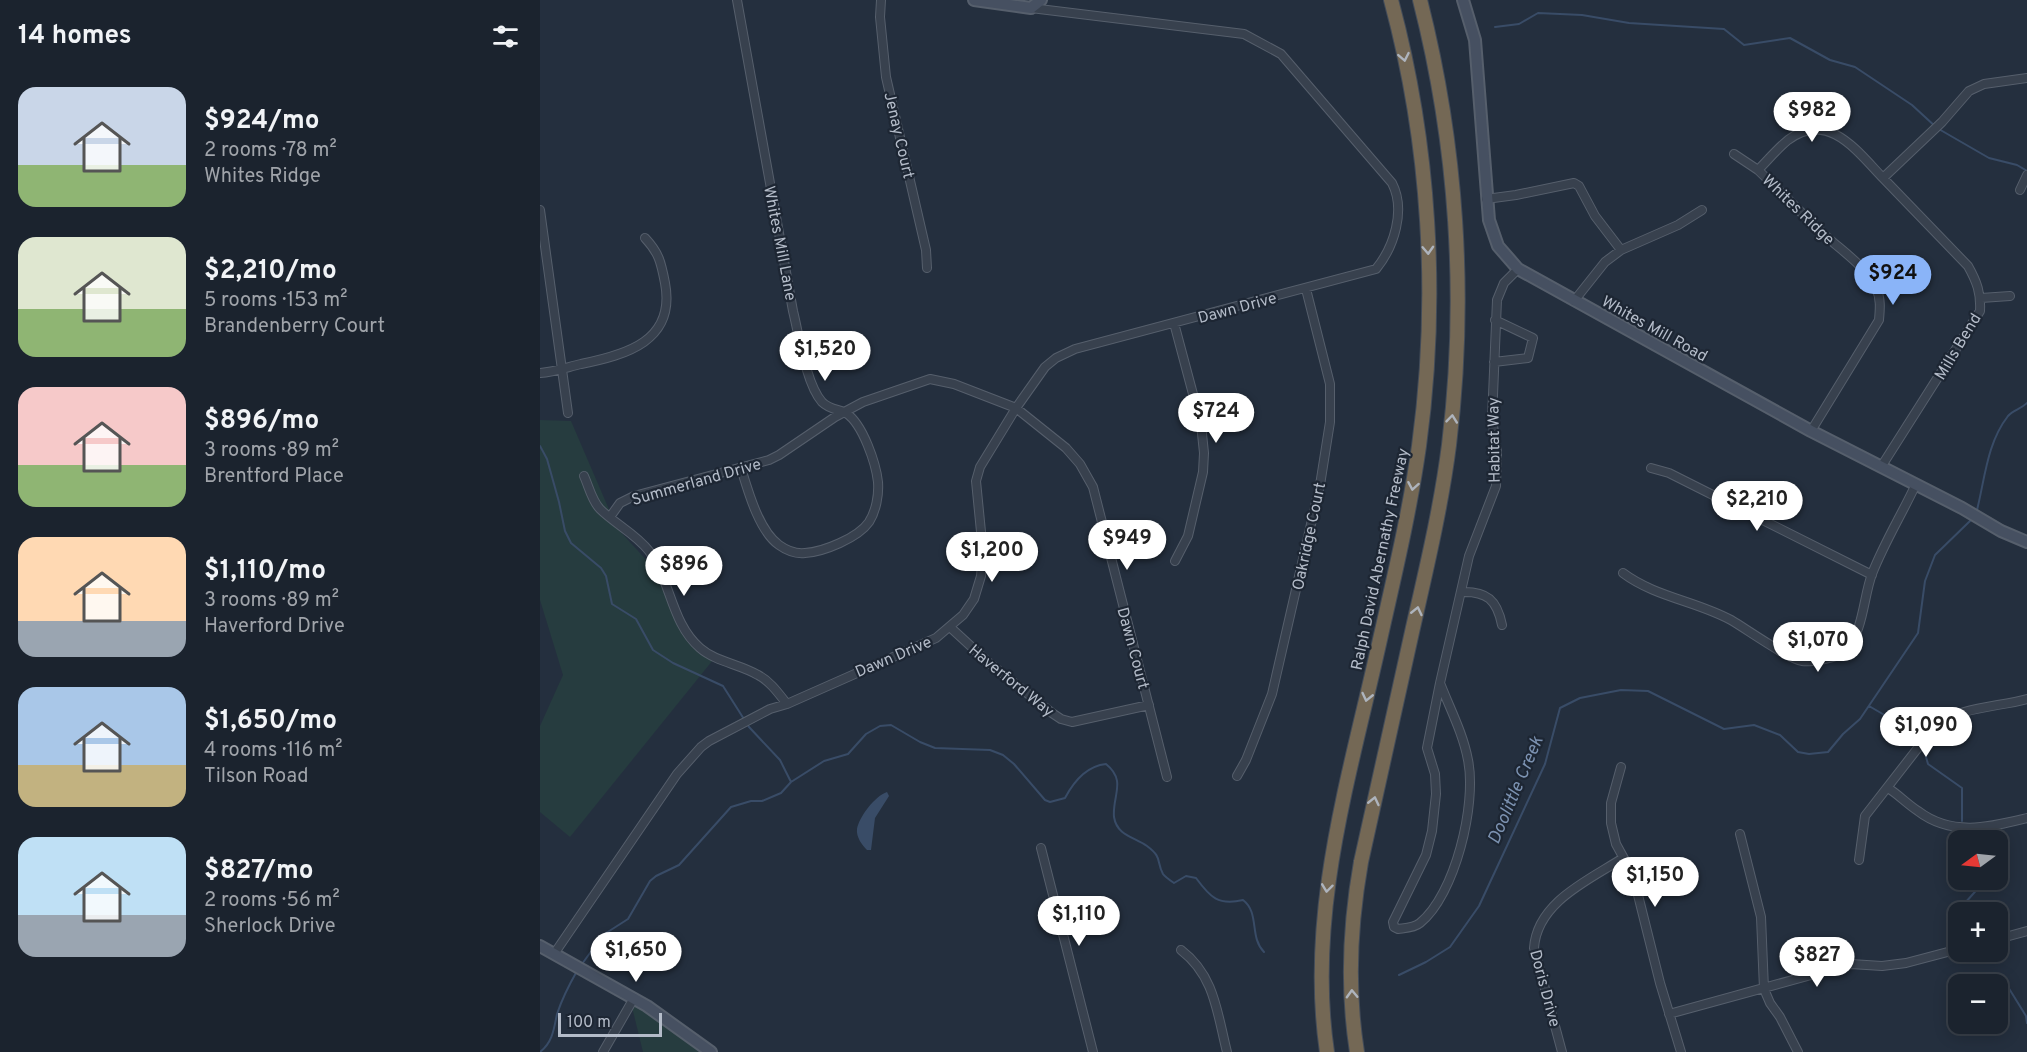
<!DOCTYPE html>
<meta charset="utf-8">
<style>
body{margin:0;font-family:Overpass,sans-serif;background:#242b36;color:#f1f3f6;height:100vh;display:flex;flex-direction:column;font-size:22px;white-space:nowrap}
*{box-sizing:border-box;margin:0}
p{font-size:20px;color:#a0a4aa}
.icon{flex:none;width:33px;height:33px;fill:none;stroke:currentColor;stroke-width:2;stroke-linecap:round;stroke-linejoin:round}
.map{position:relative;flex:1;overflow:hidden}
.sheet{display:flex;flex-direction:column;background:#1b232e;width:540px}
.sheet>*{flex:none}
.needle{width:39px;rotate:255deg}
.controls{position:absolute;left:1408px;top:830px;display:grid;gap:12px}
.controls a{display:grid;place-items:center;width:60px;height:60px;border-radius:12px;background:#1b232e;box-shadow:0 3px 15px #0003,0 0 0 2px #39404a;font-size:30px}
.scale{position:absolute;left:18px;bottom:15px;width:104px;box-sizing:border-box;padding-left:6px;border:3px solid #b4bcc9;border-top:0;font-size:16px;line-height:21px;white-space:nowrap;color:#b4bcc9;-webkit-text-stroke:4px #1d2633;paint-order:stroke}
.price{position:absolute;translate:-50% -51px;padding:0 14px;border-radius:21px;background:#fff;color:#222;font-size:20px;line-height:39px;filter:drop-shadow(0 2px 3px #0008)}
.price::after{content:'';position:absolute;left:50%;top:36px;width:18px;height:14px;margin-left:-9px;background:inherit;clip-path:polygon(0 0,100% 0,50% 100%)}
.price.on{background:#8ab4f8;color:#111}
ul{padding:0;list-style:none}
li{display:flex;align-items:center;gap:18px;height:150px;padding:0 18px}
li span{display:grid;place-items:center;flex:none;width:168px;height:120px;border-radius:18px;color:#555}
li>.icon{margin-inline-start:auto}
span .icon{width:72px;height:72px;fill:#fffc;stroke-width:1}
li b{font-size:26px}
h2{display:flex;justify-content:space-between;align-items:center;height:72px;padding:0 18px;font-size:26px}
main{display:flex;flex:1;min-height:0}
.map>svg:first-child{display:block}
.green{fill:#263c3f}
.water{fill:#394c67}
.lines{fill:none;stroke-linecap:round;stroke-linejoin:round}
.stream{stroke:#394c67;stroke-width:2}
.street-casing{stroke:#565f6c;stroke-width:10}
.secondary-casing{stroke:#565f6c;stroke-width:14}
.highway-casing{stroke:#434c59;stroke-width:16}
.street{stroke:#38414e;stroke-width:8}
.secondary{stroke:#465061;stroke-width:10}
.highway{stroke:#746855;stroke-width:14}
.oneway{stroke:#aeb4bd}
.labels{text-anchor:middle;stroke-width:4.5;stroke-linejoin:round;paint-order:stroke}
.street-label{font-size:16px;fill:#b4bcc9;stroke:#1d2633}
.water-label{font-size:18px;font-style:italic;fill:#7c92b1;stroke:#1d2633}
</style>
<main>
<section class="sheet">
<h2>14 homes<svg class="icon" aria-label="filters" viewBox="0 0 24 24"><path d="M4 7h16M4 17h16"/><circle cx="9" cy="7" r="2"/><circle cx="15" cy="17" r="2"/></svg></h2>
<ul>
<li><span style="background:linear-gradient(#c9d6e8 65%,#8fb573 0)"><svg class="icon" aria-label="home" viewBox="0 0 24 24"><path d="M3 11l9-7 9 7M6 9v11h12V9"/></svg></span><div><b>$924/mo</b><p>2 rooms · 78 m²</p><p>Whites Ridge</p></div></li>
<li><span style="background:linear-gradient(#dfe7d0 60%,#8fb573 0)"><svg class="icon" aria-label="home" viewBox="0 0 24 24"><path d="M3 11l9-7 9 7M6 9v11h12V9"/></svg></span><div><b>$2,210/mo</b><p>5 rooms · 153 m²</p><p>Brandenberry Court</p></div></li>
<li><span style="background:linear-gradient(#f6c9c9 65%,#8fb573 0)"><svg class="icon" aria-label="home" viewBox="0 0 24 24"><path d="M3 11l9-7 9 7M6 9v11h12V9"/></svg></span><div><b>$896/mo</b><p>3 rooms · 89 m²</p><p>Brentford Place</p></div></li>
<li><span style="background:linear-gradient(#ffd9b3 70%,#9aa5b1 0)"><svg class="icon" aria-label="home" viewBox="0 0 24 24"><path d="M3 11l9-7 9 7M6 9v11h12V9"/></svg></span><div><b>$1,110/mo</b><p>3 rooms · 89 m²</p><p>Haverford Drive</p></div></li>
<li><span style="background:linear-gradient(#a9c7e8 65%,#c2b280 0)"><svg class="icon" aria-label="home" viewBox="0 0 24 24"><path d="M3 11l9-7 9 7M6 9v11h12V9"/></svg></span><div><b>$1,650/mo</b><p>4 rooms · 116 m²</p><p>Tilson Road</p></div></li>
<li><span style="background:linear-gradient(#bfe0f5 65%,#9aa5b1 0)"><svg class="icon" aria-label="home" viewBox="0 0 24 24"><path d="M3 11l9-7 9 7M6 9v11h12V9"/></svg></span><div><b>$827/mo</b><p>2 rooms · 56 m²</p><p>Sherlock Drive</p></div></li>
</ul>
</section>
<div class="map">
<svg width="1487" height="1052" viewBox="0 0 1487 1052">
<rect width="100%" height="100%" fill="#242f3e"/>
<path class="green" d="M0,420L31,421L77,528L121,576L141,628L177,655L30,837L0,812V726L23,675L0,600Z
M91,1003L147,1035L168,1052H103Z"/>
<path class="water" d="M347,792L349,796L335,818L331,850H327C322,845 316,837 317,829C319,817 335,796 347,792Z"/>
<g class="lines">
<path class="stream" d="M955,27L979,24L998,13L1042,15L1089,23L1184,29L1204,45L1250,38L1290,60L1315,67L1372,105L1397,128L1449,158L1477,165L1487,171
M0,446L7,459L19,502L25,531L31,543L61,568L66,576L72,604L96,619L113,650L133,663L183,686L209,727L240,760L251,782
M1437,510C1445,478 1447,443 1468,416C1473,410 1481,409 1487,403
M1329,706L1377,734
M1386,757L1388,764L1422,788V821
M1417,912L1441,885L1438,879
M42,964L63,935L88,919L110,881L116,876L139,865L191,807L211,801H222L241,793L251,782L284,761L308,754L326,734L340,726L351,725L380,742L395,748L450,750L463,755L474,764L505,800L510,802L525,798C534,781 547,766 566,764C587,781 572,796 574,817C577,836 595,837 607,846C623,858 616,861 623,874C625,877 631,881 634,883L646,876L656,878C670,897 678,906 703,900C720,913 709,937 724,952
M859,975L886,962L910,947L939,906L1005,764L1020,708L1040,698L1081,690L1108,691L1184,729L1214,725L1240,735L1258,752L1269,754L1288,752L1303,734L1320,719L1378,633L1385,581L1395,555L1431,520
M1448,984L1465,982L1486,1016L1487,1023
M0,1052C13,1042 14,1028 17,1014C22,999 29,985 37,971"/>
<defs>
<path id="street" d="M197,0L253,311C259,335 266,384 282,402C290,410 299,409 306,413C323,424 336,464 338,482C339,495 336,511 329,522C318,538 283,552 265,553C256,554 246,550 239,545C219,531 208,491 201,468
M341,0L340,17L346,77L386,250L387,268
M1194,154L1218,170
M1480,190L1487,175
M946,199L976,195L1034,183L1039,186L1055,216L1081,250
M0,210L28,413
M1441,298L1470,296
M1034,301L1065,262L1081,250L1138,225L1162,210
M634,323L661,424L664,453L663,472L648,536L635,561
M954,362L988,358L993,338L955,320
M0,373C14,372 28,367 41,364C86,355 136,341 125,283C121,262 119,253 105,238
M1271,431L1339,320C1340,309 1341,298 1336,288C1326,267 1305,253 1288,238C1264,216 1241,192 1218,170C1228,160 1237,149 1248,140C1288,110 1317,151 1343,178
M1341,467L1440,311C1441,293 1437,282 1428,266L1343,178L1402,122L1429,91L1444,84L1487,78
M1111,468L1129,473L1332,575
M44,476C49,487 52,501 60,509C75,524 96,534 109,551C131,581 131,623 160,648C176,662 200,664 218,675C230,681 239,694 247,704
M70,517L80,503L94,496L229,460L239,455L295,417L323,402L390,379L414,384L476,408L526,448L540,464L553,487L627,777
M1083,573C1115,597 1156,601 1191,620C1205,628 1250,660 1262,661C1271,662 1299,658 1305,651C1324,631 1323,598 1332,574C1344,543 1362,514 1376,484
M921,592C947,591 957,600 962,625
M411,628L448,662L512,713L521,719L532,722L609,705
M900,683C910,709 923,733 928,760C937,804 915,895 880,923C874,928 865,928 858,929L854,927L853,922L886,855L892,831L896,794L895,774L887,748L900,683L929,556L956,486L957,452L952,419L957,300L964,283L978,269
M1081,767L1071,803V823L1076,844L1093,875L1120,983L1141,1052
M697,776L706,760L732,694L780,485L790,422V384L766,289
M1348,788C1359,795 1367,804 1378,811C1412,837 1450,827 1487,818
M1200,834L1221,917L1224,989L1230,1003L1240,1017L1258,1052
M501,848L553,1052
M1319,860L1325,816L1395,726C1419,707 1458,707 1487,699
M1458,939L1487,931
M641,950C675,976 677,1013 687,1052
M14,954L137,774L161,747L169,741L230,709L247,704L396,638L423,615L434,599L441,576L443,552L436,481L440,467L476,408L505,367L516,358L535,349L836,269C854,247 866,210 852,183L741,54L704,34L491,8
M1129,1014L1311,964L1342,966L1366,963L1419,949
M63,1052L94,998
M1022,1052L994,948C997,902 1049,880 1083,858"/>
<path id="secondary" d="M434,0L491,8
M923,0L935,40L949,220L958,246L978,269L1271,431L1422,508L1461,531L1487,542
M491,8L501,0
M0,946L107,1006L171,1052"/>
<path id="highway" d="M787,1052C766,911 811,772 841,635C855,573 870,510 879,446C899,299 890,144 851,0
M817,1052C807,989 810,924 821,862C838,785 855,708 872,632C886,570 901,508 909,445C927,297 917,145 880,0"/>
</defs>
<use href="#street" class="street-casing"/>
<use href="#secondary" class="secondary-casing"/>
<use href="#highway" class="highway-casing"/>
<use href="#street" class="street"/>
<use href="#secondary" class="secondary"/>
<use href="#highway" class="highway"/>
</g>
<defs><path id="oneway-chevron" d="M-2-3.5L2.5 0L-2 3.5" fill="none" stroke-width="1.6" stroke-linecap="round" stroke-linejoin="round" transform="scale(1.5)"/></defs>
<g class="oneway">
<use href="#oneway-chevron" transform="translate(864 57) rotate(79)"/>
<use href="#oneway-chevron" transform="translate(888 250) rotate(87)"/>
<use href="#oneway-chevron" transform="translate(912 419) rotate(-84)"/>
<use href="#oneway-chevron" transform="translate(873 486) rotate(100)"/>
<use href="#oneway-chevron" transform="translate(877 611) rotate(-77)"/>
<use href="#oneway-chevron" transform="translate(827 697) rotate(103)"/>
<use href="#oneway-chevron" transform="translate(834 801) rotate(-77)"/>
<use href="#oneway-chevron" transform="translate(787 888) rotate(97)"/>
<use href="#oneway-chevron" transform="translate(812 994) rotate(-92)"/>
</g>
<g class="labels">
<g class="street-label">
<text transform="translate(360 135) rotate(77)" y="6">Jenay Court</text>
<text transform="translate(1259 209) rotate(44)" y="6">Whites Ridge</text>
<text transform="translate(241 243) rotate(79)" y="6">Whites Mill Lane</text>
<text transform="translate(697 307) rotate(-15)" y="6">Dawn Drive</text>
<text transform="translate(1115 328) rotate(29)" y="6">Whites Mill Road</text>
<text transform="translate(1417 346) rotate(-59)" y="6">Mills Bend</text>
<text transform="translate(953 440) rotate(-91)" y="6">Habitat Way</text>
<text transform="translate(156 481) rotate(-16)" y="6">Summerland Drive</text>
<text transform="translate(768 536) rotate(-78)" y="6">Oakridge Court</text>
<text transform="translate(839 559) rotate(-78)" y="6">Ralph David Abernathy Freeway</text>
<text transform="translate(594 648) rotate(75)" y="6">Dawn Court</text>
<text transform="translate(353 656) rotate(-23)" y="6">Dawn Drive</text>
<text transform="translate(472 680) rotate(39)" y="6">Haverford Way</text>
<text transform="translate(1006 988) rotate(75)" y="6">Doris Drive</text>
</g>
<g class="water-label">
<text transform="translate(975 790) rotate(-67)" y="6">Doolittle Creek</text>
</g>
</g>
</svg>
<div class="controls">
<a><svg class="needle" viewBox="-14 -14 28 28"><path d="M0-13l5 13h-10z" fill="#e53935"/><path d="M0 13l5-13h-10z" fill="#a0a4aa"/></svg></a>
<a>+</a>
<a>−</a>
</div>
<div class="scale">100 m</div>
<b class="price" style="left:1272px;top:143px">$982</b>
<b class="price on" style="left:1353px;top:306px">$924</b>
<b class="price" style="left:285px;top:382px">$1,520</b>
<b class="price" style="left:676px;top:444px">$724</b>
<b class="price" style="left:1217px;top:532px">$2,210</b>
<b class="price" style="left:587px;top:571px">$949</b>
<b class="price" style="left:452px;top:583px">$1,200</b>
<b class="price" style="left:144px;top:597px">$896</b>
<b class="price" style="left:1278px;top:673px">$1,070</b>
<b class="price" style="left:1386px;top:758px">$1,090</b>
<b class="price" style="left:1115px;top:908px">$1,150</b>
<b class="price" style="left:539px;top:947px">$1,110</b>
<b class="price" style="left:96px;top:983px">$1,650</b>
<b class="price" style="left:1277px;top:988px">$827</b>
</div>
</main>
